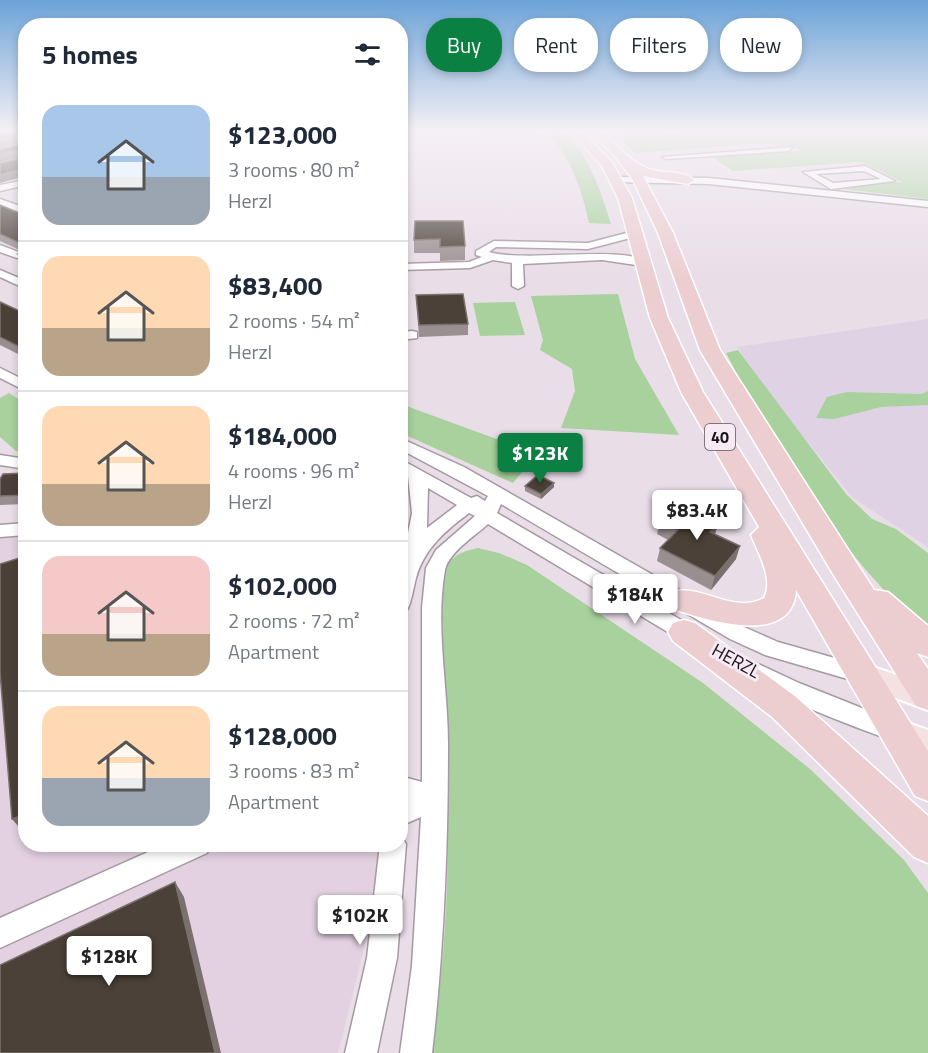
<!DOCTYPE html>
<meta charset="utf-8">
<style>
body{margin:0;font-family:"Titillium Web",sans-serif;background:#f6f6f7;color:#1f2937;height:100vh;display:flex;flex-direction:column;font-size:22px;white-space:nowrap}
*{box-sizing:border-box;margin:0}
p{font-size:20px;color:#747a83}
.icon{flex:none;width:33px;height:33px;fill:none;stroke:currentColor;stroke-width:2;stroke-linecap:round;stroke-linejoin:round}
.map{position:relative;flex:1;overflow:hidden}
.panel{position:absolute;left:18px;top:18px;width:390px;height:834px;display:flex;flex-direction:column;background:#fff;border-radius:24px;box-shadow:0 3px 9px #0003}
.panel>*{flex:none}
.banner{position:absolute;left:426px;top:18px;width:411px;height:54px;display:flex;gap:12px}
.price{position:absolute;translate:-50% -51px;padding:0 14px;border-radius:6px;background:#fff;color:#222;font-size:20px;line-height:39px;filter:drop-shadow(0 2px 3px #0008)}
.price::after{content:'';position:absolute;left:50%;top:36px;width:18px;height:14px;margin-left:-9px;background:inherit;clip-path:polygon(0 0,100% 0,50% 100%)}
.price.current{background:#0b8043;color:#fff}
ul{padding:0;list-style:none}
li{display:flex;align-items:center;gap:18px;height:150px;padding:0 24px}
li+li{border-top:2px solid #e0e1e3}
li span{display:grid;place-items:center;flex:none;width:168px;height:120px;border-radius:18px;color:#555}
li>.icon{margin-inline-start:auto}
span .icon{width:72px;height:72px;fill:#fffc;stroke-width:1}
li b{font-size:26px}
h2{display:flex;justify-content:space-between;align-items:center;height:72px;padding:0 24px;font-size:26px}
.pill{padding:0 21px;border-radius:24px;background:#fff;box-shadow:0 3px 9px #0003;font-size:21px;line-height:54px}
.pill.current{background:#0b8043;color:#fff}
.map>svg:first-child{display:block}
.built{fill:#e3d1e1}
.medical{fill:#e0d2e5}
.green{fill:#a8d19d}
.lines{fill:none;stroke-linecap:round;stroke-linejoin:round}
.minor-casing{stroke:#a599a3;stroke-width:3}
.major-casing{stroke:#fff;stroke-width:4}
.highway-casing{stroke:#fff;stroke-width:3}
.minor{fill:#fff;fill-rule:evenodd}
.major{fill:#f4e2e3;fill-rule:evenodd}
.highway{fill:#ecced1;fill-rule:evenodd}
.wall{fill:#9a8f90}
.shaded-wall{fill:#7a706d}
.building{fill:#4b4138;stroke:#7a706d;stroke-width:1.5}
.labels{text-anchor:middle;stroke-width:6;stroke-linejoin:round;paint-order:stroke}
.shield{fill:#f6eaf5;stroke:#5c555b;stroke-width:1.5}
.shield-label{font-size:16px;font-weight:bold;fill:#1a1519}
.street-label{font-size:18px;fill:#1a1519;stroke:#f6eaf5}
</style>
<div class="map">
<svg width="928" height="1053" viewBox="0 0 928 1053">
<rect width="100%" height="100%" fill="#e9dde8"/>
<path class="built" d="M25,522L26,844L379,845L369,928L338,1053H0V523Z"/>
<path class="medical" d="M928,319V547L853,498L776,403L737,347Z"/>
<path class="green" d="M480,132H539L544,138H479Z
M547,132H565C590,159 600,189 611,224L589,223C582,189 571,158 547,132Z
M615,132H928V199L835,188L902,182L862,162L733,171L711,156L801,151C790,144 780,148 768,143L635,153Z
M618,294L635,359L679,435L561,428L575,391L572,369L540,350L543,340L531,296Z
M515,302L525,335L480,336L473,303Z
M738,350L846,494L872,519L896,529L928,553V632C841,558 778,453 726,353Z
M928,391V405L881,407L834,419L816,418L827,397L847,392L922,394Z
M9,393L25,403V452L16,451L0,437V398Z
M400,404H401L537,454L513,483L401,433Z
M478,548L499,553L527,565L703,683L810,769L904,860L928,893V1053H429C448,960 450,854 446,759C445,721 443,683 442,645C441,622 438,596 445,573C450,555 461,552 478,548Z"/>
<g class="lines">
<defs>
<path id="minor" d="M665,132H675L671,134Z
M792,147L789,151L666,159L662,157Z
M865,166L895,181L831,189L803,172ZM864,171L881,179L833,183L816,174Z
M616,177L709,178L928,201V207L709,184L613,182Z
M26,180V185L0,191V185Z
M0,199L26,208V214L0,205Z
M634,231L638,232V236L588,249L496,247L489,252C527,263 625,244 648,263L643,266L602,260L523,264L524,286L518,289L512,286V263L493,260L470,268L400,270V264L469,262L482,257L476,255V251L494,241L588,243Z
M0,245L21,253L22,255L17,258L0,252Z
M0,270L26,281V289L0,277Z
M412,331L417,332V338L400,340V332Z
M0,368L26,381V391L0,378Z
M400,438L464,467L744,627L778,642L873,669L876,675L873,681L865,684L765,655L730,639L501,504L497,513L700,631L703,637L700,643L693,645L686,643L488,524C475,536 449,552 445,570C435,626 448,687 448,744C448,847 444,950 432,1053H400L412,966L421,817L400,826V776L422,782V608L426,568L436,550L475,516L469,513C445,531 424,549 416,578C413,589 412,601 407,610L400,612V566L405,556L404,553L412,513L408,476L400,471V459L471,498L477,496L485,501L488,496L400,449ZM428,488L457,505L427,528Z
M0,455L26,459V469L0,465Z
M26,523V535L0,537V525Z
M754,662L799,683L902,724L906,731L902,738L894,741C868,732 753,690 743,671L746,665Z
M400,834L406,844L397,958L377,1053H345L367,958L380,844H400Z
M166,844H211L207,853L0,948V918Z"/>
<path id="major" d="M865,664L928,686V710L855,683L851,675L855,667Z
M897,719L928,730V756L887,741L882,732L887,723Z"/>
<path id="highway" d="M571,132H582L611,161L632,198L668,318L703,392L928,751V801L915,796L796,590C793,649 702,619 671,608L667,600L671,592C701,583 733,615 764,598C774,579 758,553 751,535L759,527L681,392L650,318L618,198L602,166Z
M591,132H602C618,146 630,162 649,169C663,174 684,170 694,180L688,184L643,176L673,233L720,350L874,590L888,592L928,626V657L917,653L928,669V710L916,706L833,574L700,350L658,233L632,178L615,156Z
M684,620L695,623L796,697L928,816V863L914,857L772,717L673,641L668,632L673,623Z"/>
</defs>
<use href="#minor" class="minor-casing"/>
<use href="#major" class="major-casing"/>
<use href="#highway" class="highway-casing"/>
<use href="#minor" class="minor"/>
<use href="#major" class="major"/>
<use href="#highway" class="highway"/>
</g>
<path class="wall" d="M0,205L26,216V265L21,263L18,254L24,252L0,241Z
M415,221L465,246V260L440,261V253H414V240Z
M416,295L468,324V335L419,337Z
M0,302L26,314V358L0,345Z
M26,473V504L0,505V479Z
M525,486L554,487L541,499L525,491Z
M660,521L718,524L715,534L736,559L711,590L657,561L660,548L668,540L657,534Z"/>
<path class="shaded-wall" d="M23,135L26,142L0,148V140Z
M23,149L26,156L0,162V154Z
M26,168V176L0,183V175Z
M26,243V252L22,244Z
M554,483V487L541,499V494Z
M718,524L714,537L710,532Z
M740,546L736,559L711,590L715,576Z
M26,814V835L12,819Z
M175,882L184,897L221,1053H215Z"/>
<path class="building" d="M0,132H26V151L23,149L0,154V149L25,143L23,135L0,140Z
M26,153V168L0,175V163L25,157Z
M0,205L26,216V243L22,244L0,234Z
M415,221H463L465,246L440,247V239L414,240Z
M26,251V257L18,254Z
M463,294L468,324L419,325L416,295Z
M0,302L26,314V350L0,337Z
M26,473V495L0,496V479L3,474Z
M538,475L554,483L541,494L525,486Z
M676,505L718,524L710,532L740,546L715,576L660,548L678,530L660,521Z
M26,556V814L12,819L0,672V564Z
M175,882L215,1053H0V965Z"/>
<linearGradient id="sky" x2="0" y2="1"><stop stop-color="#6ca3d8"/><stop offset="0.47" stop-color="#f5f0f5"/><stop offset="1" stop-color="#f5f0f5" stop-opacity="0"/></linearGradient>
<rect width="928" height="279" fill="url(#sky)"/>
<g class="labels">
<rect class="shield" x="705" y="424" width="30" height="26" rx="4.5"/>
<g class="shield-label">
<text x="720" y="443">40</text>
</g>
<g class="street-label">
<text transform="translate(736 661) rotate(29)" y="6">HERZL</text>
</g>
</g>
</svg>
<b class="price current" style="left:540px;top:484px">$123K</b>
<b class="price" style="left:697px;top:541px">$83.4K</b>
<b class="price" style="left:635px;top:625px">$184K</b>
<b class="price" style="left:360px;top:946px">$102K</b>
<b class="price" style="left:109px;top:987px">$128K</b>
<div class="banner">
<a class="pill current">Buy</a>
<a class="pill">Rent</a>
<a class="pill">Filters</a>
<a class="pill">New</a>
</div>
<section class="panel">
<h2>5 homes<svg class="icon" aria-label="filters" viewBox="0 0 24 24"><path d="M4 7h16M4 17h16"/><circle cx="9" cy="7" r="2"/><circle cx="15" cy="17" r="2"/></svg></h2>
<ul>
<li><span style="background:linear-gradient(#a9c7e8 60%,#9aa5b1 0)"><svg class="icon" aria-label="home" viewBox="0 0 24 24"><path d="M3 11l9-7 9 7M6 9v11h12V9"/></svg></span><div><b>$123,000</b><p>3 rooms · 80 m²</p><p>Herzl</p></div></li>
<li><span style="background:linear-gradient(#ffd9b3 60%,#b9a48a 0)"><svg class="icon" aria-label="home" viewBox="0 0 24 24"><path d="M3 11l9-7 9 7M6 9v11h12V9"/></svg></span><div><b>$83,400</b><p>2 rooms · 54 m²</p><p>Herzl</p></div></li>
<li><span style="background:linear-gradient(#ffd9b3 65%,#b9a48a 0)"><svg class="icon" aria-label="home" viewBox="0 0 24 24"><path d="M3 11l9-7 9 7M6 9v11h12V9"/></svg></span><div><b>$184,000</b><p>4 rooms · 96 m²</p><p>Herzl</p></div></li>
<li><span style="background:linear-gradient(#f6c9c9 65%,#b9a48a 0)"><svg class="icon" aria-label="home" viewBox="0 0 24 24"><path d="M3 11l9-7 9 7M6 9v11h12V9"/></svg></span><div><b>$102,000</b><p>2 rooms · 72 m²</p><p>Apartment</p></div></li>
<li><span style="background:linear-gradient(#ffd9b3 60%,#9aa5b1 0)"><svg class="icon" aria-label="home" viewBox="0 0 24 24"><path d="M3 11l9-7 9 7M6 9v11h12V9"/></svg></span><div><b>$128,000</b><p>3 rooms · 83 m²</p><p>Apartment</p></div></li>
</ul>
</section>
</div>
